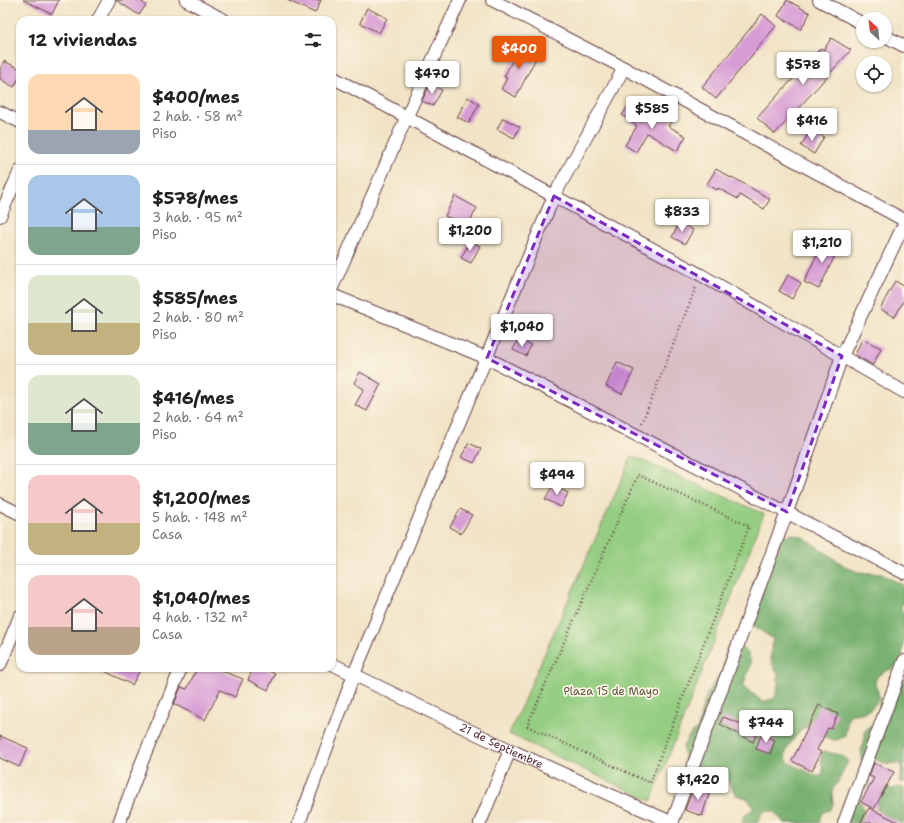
<!DOCTYPE html>
<html lang="es">
<meta charset="utf-8">
<style>
body{margin:0;font-family:"Shantell Sans",sans-serif;background:#f2f2f2;color:#222;height:100vh;display:flex;flex-direction:column;font-size:15px;white-space:nowrap}
*{box-sizing:border-box;margin:0}
p{font-size:13px;color:#767676}
.icon{flex:none;width:22px;height:22px;fill:none;stroke:currentColor;stroke-width:2;stroke-linecap:round;stroke-linejoin:round}
.map{position:relative;flex:1;overflow:hidden}
.sheet{position:absolute;left:16px;top:16px;width:320px;height:656px;display:flex;flex-direction:column;background:#fff;border-radius:12px;box-shadow:0 1px 3px #0004}
.sheet>*{flex:none}
.needle{width:26px;rotate:333deg}
.fabs{position:absolute;left:856px;top:12px;display:grid;gap:8px}
.fabs a{display:grid;place-items:center;width:36px;height:36px;border-radius:50%;background:#fff;box-shadow:0 1px 3px #0004;font-size:20px}
.price{position:absolute;translate:-50% -34px;padding:0 9px;border-radius:4px;background:#fff;color:#222;font-size:13px;line-height:26px;filter:drop-shadow(0 1px 2px #0008)}
.price::after{content:'';position:absolute;left:50%;top:24px;width:12px;height:9px;margin-left:-6px;background:inherit;clip-path:polygon(0 0,100% 0,50% 100%)}
.price.selected{background:#ea580c;color:#fff}
ul{padding:0;list-style:none}
li{display:flex;align-items:center;gap:12px;height:100px;padding:0 12px}
li+li{border-top:1px solid #e0e0e0}
li span{display:grid;place-items:center;flex:none;width:112px;height:80px;border-radius:12px;color:#555}
li>.icon{margin-inline-start:auto}
span .icon{width:48px;height:48px;fill:#fffc;stroke-width:1}
li b{font-size:17px}
h2{display:flex;justify-content:space-between;align-items:center;height:48px;padding:0 12px;font-size:17px}
.map>svg:first-child{display:block}
.green{fill:#95ce82;stroke:#707656}
.forest{fill:#78b170;stroke:#61684e}
.building{fill:#d79bd5}
.lines{fill:none;stroke-linecap:round;stroke-linejoin:round}
.street-casing{stroke:#633c42;stroke-width:14}
.path{stroke:#633c42;stroke-width:2.5;stroke-dasharray:1 3;stroke-linecap:butt}
.street{stroke:#fff;stroke-width:12}
.marked{fill:#7b2cbf;fill-opacity:0.2;stroke:#7b2cbf;stroke-width:3;stroke-dasharray:8 5;stroke-linejoin:round}
.labels{text-anchor:middle;stroke-width:3.5;stroke-linejoin:round;paint-order:stroke}
.park-label{font-size:11px;fill:#605445;stroke:#fcf5e5}
.street-label{font-size:11px;fill:#4a1f2b;stroke:#fcf5e5}
</style>
<div class="map">
<svg width="904" height="823" viewBox="0 0 904 823">
<rect width="100%" height="100%" fill="#fcf5e5"/>
<filter id="ink" filterUnits="userSpaceOnUse"><feTurbulence type="fractalNoise" baseFrequency=".025" numOctaves="2"/><feDisplacementMap in="SourceGraphic" scale="8" xChannelSelector="R" yChannelSelector="G"/><feConvolveMatrix kernelMatrix="1 2 1 2 8 2 1 2 1" color-interpolation-filters="sRGB"/></filter>
<filter id="wash" filterUnits="userSpaceOnUse"><feTurbulence type="fractalNoise" baseFrequency=".012" numOctaves="4" result="noise"/><feDisplacementMap in="SourceGraphic" scale="16" xChannelSelector="R" yChannelSelector="G"/><feGaussianBlur stdDeviation="0.9" result="paint"/><feColorMatrix in="noise" values="0 0 0 0 0 0 0 0 0 0 0 0 0 0 0 0 0 1.4 0 .05"/><feComposite in="paint" operator="in"/></filter>
<g filter="url(#wash)">
<rect width="100%" height="100%" fill="#f1e3c5"/>
<path class="green" d="M632,456L764,514L651,801L509,734Z"/>
<path class="forest" d="M793,534L805,538L846,567L858,572L881,574L903,585L904,602L901,606L902,612L904,614C904,626 904,650 901,661C895,673 875,668 875,685C876,688 879,693 879,697C875,708 864,715 851,714L848,718L845,736C826,748 821,730 805,727C798,733 780,752 787,761C791,765 812,773 818,777L823,773C823,766 820,760 821,752L826,751C835,756 840,752 848,761L838,782L834,787L832,793L833,805L830,810L824,812L821,817L820,823H784L774,811L762,812L760,819L757,823H742L744,816L754,808L747,798L736,795L723,773L710,772L699,774L687,771L684,759L683,747L689,736L698,728L703,704L708,692L722,672L727,647L738,643C757,659 750,665 743,686L763,702L775,698L778,685V673C768,660 770,655 773,639L753,625L749,614L781,536Z
M904,679V783L899,781L902,769L900,764L891,763L888,765L874,759L868,773L870,784L869,787L866,788H863L862,759L861,750L865,738V731L869,726L875,724L880,712L879,703L881,697L884,698L901,680Z
M884,786L892,789L898,787L904,788V823H881L884,815L882,813L877,810C876,803 883,795 884,786Z
M852,789L860,792L862,794L859,800L864,810L859,823H848L849,794Z"/>
<g id="blocks">
<path class="building" d="M23,0H59L52,14Z
M116,0H139L146,5L139,15Z
M287,0H321L315,13Z
M787,0L810,13L801,29L778,16Z
M367,8L387,18L379,33L360,23Z
M762,14L776,26L716,99L702,87Z
M831,38L851,50L775,134L757,118L821,48L824,50Z
M520,45L538,54L516,97L501,89L507,78L504,77Z
M4,61L20,69V76L14,87L0,79V69Z
M430,84L442,90L433,106L422,101Z
M468,97L479,104L469,123L457,117Z
M629,105L652,122L658,112L672,120L668,126L686,136L677,151L647,133L636,152L625,145L637,126L622,115Z
M503,118L520,127L514,138L497,129Z
M811,129L824,137L814,154L801,146Z
M716,169L731,178L732,177L770,199L764,209L740,195L738,199L718,188L717,190L707,184Z
M455,196L477,208L467,227L445,216Z
M680,222L693,230L685,244L672,237Z
M824,240L839,247L819,289L804,282Z
M470,241L480,246L471,263L461,258Z
M788,275L801,283L792,299L779,291Z
M895,281L904,286V300L895,317L880,309Z
M518,339L531,345L526,356L513,350Z
M862,339L881,348L873,365L855,355Z
M617,362L634,370L622,394L606,386Z
M360,372L381,384L367,411L355,405L364,389L354,383Z
M469,443L481,449L474,463L461,457Z
M553,485L568,493L561,507L545,499Z
M460,509L472,515L461,534L450,527Z
M99,668H141L132,685Z
M197,668H214L243,679L235,697L220,690L205,720L174,704L181,687L187,689Z
M253,668H263L275,674L268,690L248,680Z
M819,705L838,714L831,729L828,728L817,750L821,752L812,771L792,761Z
M723,717L758,730L753,742L720,724Z
M761,735L775,740L770,754L756,749Z
M0,736L28,748L19,767L0,758Z
M874,763L894,772L874,809L861,802L874,778L869,776Z
M694,786L710,791L702,816L685,810Z
M869,808L900,823H860Z"/>
</g>
</g>
<g filter="url(#ink)">
<use href="#blocks" fill-opacity="0" stroke="#633c42" stroke-width="1"/>
<g class="lines">
<defs>
<g id="street">
<path d="M186,0L224,20"/>
<path d="M492,0L624,68L904,220"/>
<path d="M819,0L863,24"/>
<path d="M98,20L109,0"/>
<path d="M885,36L904,46"/>
<path d="M332,77L701,275L904,392"/>
<path d="M0,112L20,122"/>
<path d="M0,216L20,171"/>
<path d="M332,288L407,116L460,0"/>
<path d="M332,295L487,358L904,573"/>
<path d="M0,504L20,514"/>
<path id="s1" d="M332,664L510,750L673,823"/>
<path d="M0,665L20,616"/>
<path d="M119,823L141,764L181,668"/>
<path d="M299,823L354,674L554,196L624,68"/>
<path d="M480,823L510,750"/>
<path d="M672,823L787,512L842,356L904,224"/>
<path d="M844,823L904,661"/>
</g>
</defs>
<use href="#street" class="street-casing"/>
<path class="path" d="M642,423L696,287
M638,475L749,526L650,783L527,726Z"/>
<use href="#street" class="street"/>
</g>
</g>
<path class="marked" d="M554,196L842,356L787,512L487,358Z"/>
<g class="labels">
<g class="park-label">
<text x="611" y="695">Plaza 15 de Mayo</text>
</g>
<g class="street-label">
<text dy="4" stroke="none"><textPath href="#s1" startOffset="188">21 de Septiembre</textPath></text>
</g>
</g>
</svg>
<div class="fabs">
<a><svg class="needle" viewBox="-14 -14 28 28"><path d="M0-13l5 13h-10z" fill="#e53935"/><path d="M0 13l5-13h-10z" fill="#767676"/></svg></a>
<a><svg class="icon" aria-label="locate" viewBox="0 0 24 24"><circle cx="12" cy="12" r="6"/><path d="M12 2v4M12 18v4M2 12h4M18 12h4"/></svg></a>
</div>
<b class="price selected" style="left:519px;top:70px">$400</b>
<b class="price" style="left:803px;top:86px">$578</b>
<b class="price" style="left:432px;top:95px">$470</b>
<b class="price" style="left:652px;top:130px">$585</b>
<b class="price" style="left:812px;top:142px">$416</b>
<b class="price" style="left:682px;top:233px">$833</b>
<b class="price" style="left:470px;top:252px">$1,200</b>
<b class="price" style="left:822px;top:264px">$1,210</b>
<b class="price" style="left:522px;top:348px">$1,040</b>
<b class="price" style="left:557px;top:496px">$494</b>
<b class="price" style="left:766px;top:744px">$744</b>
<b class="price" style="left:698px;top:801px">$1,420</b>
<section class="sheet">
<h2>12 viviendas<svg class="icon" aria-label="filters" viewBox="0 0 24 24"><path d="M4 7h16M4 17h16"/><circle cx="9" cy="7" r="2"/><circle cx="15" cy="17" r="2"/></svg></h2>
<ul>
<li><span style="background:linear-gradient(#ffd9b3 70%,#9aa5b1 0)"><svg class="icon" aria-label="home" viewBox="0 0 24 24"><path d="M3 11l9-7 9 7M6 9v11h12V9"/></svg></span><div><b>$400/mes</b><p>2 hab. · 58 m²</p><p>Piso</p></div></li>
<li><span style="background:linear-gradient(#a9c7e8 65%,#7fa58c 0)"><svg class="icon" aria-label="home" viewBox="0 0 24 24"><path d="M3 11l9-7 9 7M6 9v11h12V9"/></svg></span><div><b>$578/mes</b><p>3 hab. · 95 m²</p><p>Piso</p></div></li>
<li><span style="background:linear-gradient(#dfe7d0 60%,#c2b280 0)"><svg class="icon" aria-label="home" viewBox="0 0 24 24"><path d="M3 11l9-7 9 7M6 9v11h12V9"/></svg></span><div><b>$585/mes</b><p>2 hab. · 80 m²</p><p>Piso</p></div></li>
<li><span style="background:linear-gradient(#dfe7d0 60%,#7fa58c 0)"><svg class="icon" aria-label="home" viewBox="0 0 24 24"><path d="M3 11l9-7 9 7M6 9v11h12V9"/></svg></span><div><b>$416/mes</b><p>2 hab. · 64 m²</p><p>Piso</p></div></li>
<li><span style="background:linear-gradient(#f6c9c9 60%,#c2b280 0)"><svg class="icon" aria-label="home" viewBox="0 0 24 24"><path d="M3 11l9-7 9 7M6 9v11h12V9"/></svg></span><div><b>$1,200/mes</b><p>5 hab. · 148 m²</p><p>Casa</p></div></li>
<li><span style="background:linear-gradient(#f6c9c9 65%,#b9a48a 0)"><svg class="icon" aria-label="home" viewBox="0 0 24 24"><path d="M3 11l9-7 9 7M6 9v11h12V9"/></svg></span><div><b>$1,040/mes</b><p>4 hab. · 132 m²</p><p>Casa</p></div></li>
</ul>
</section>
</div>
